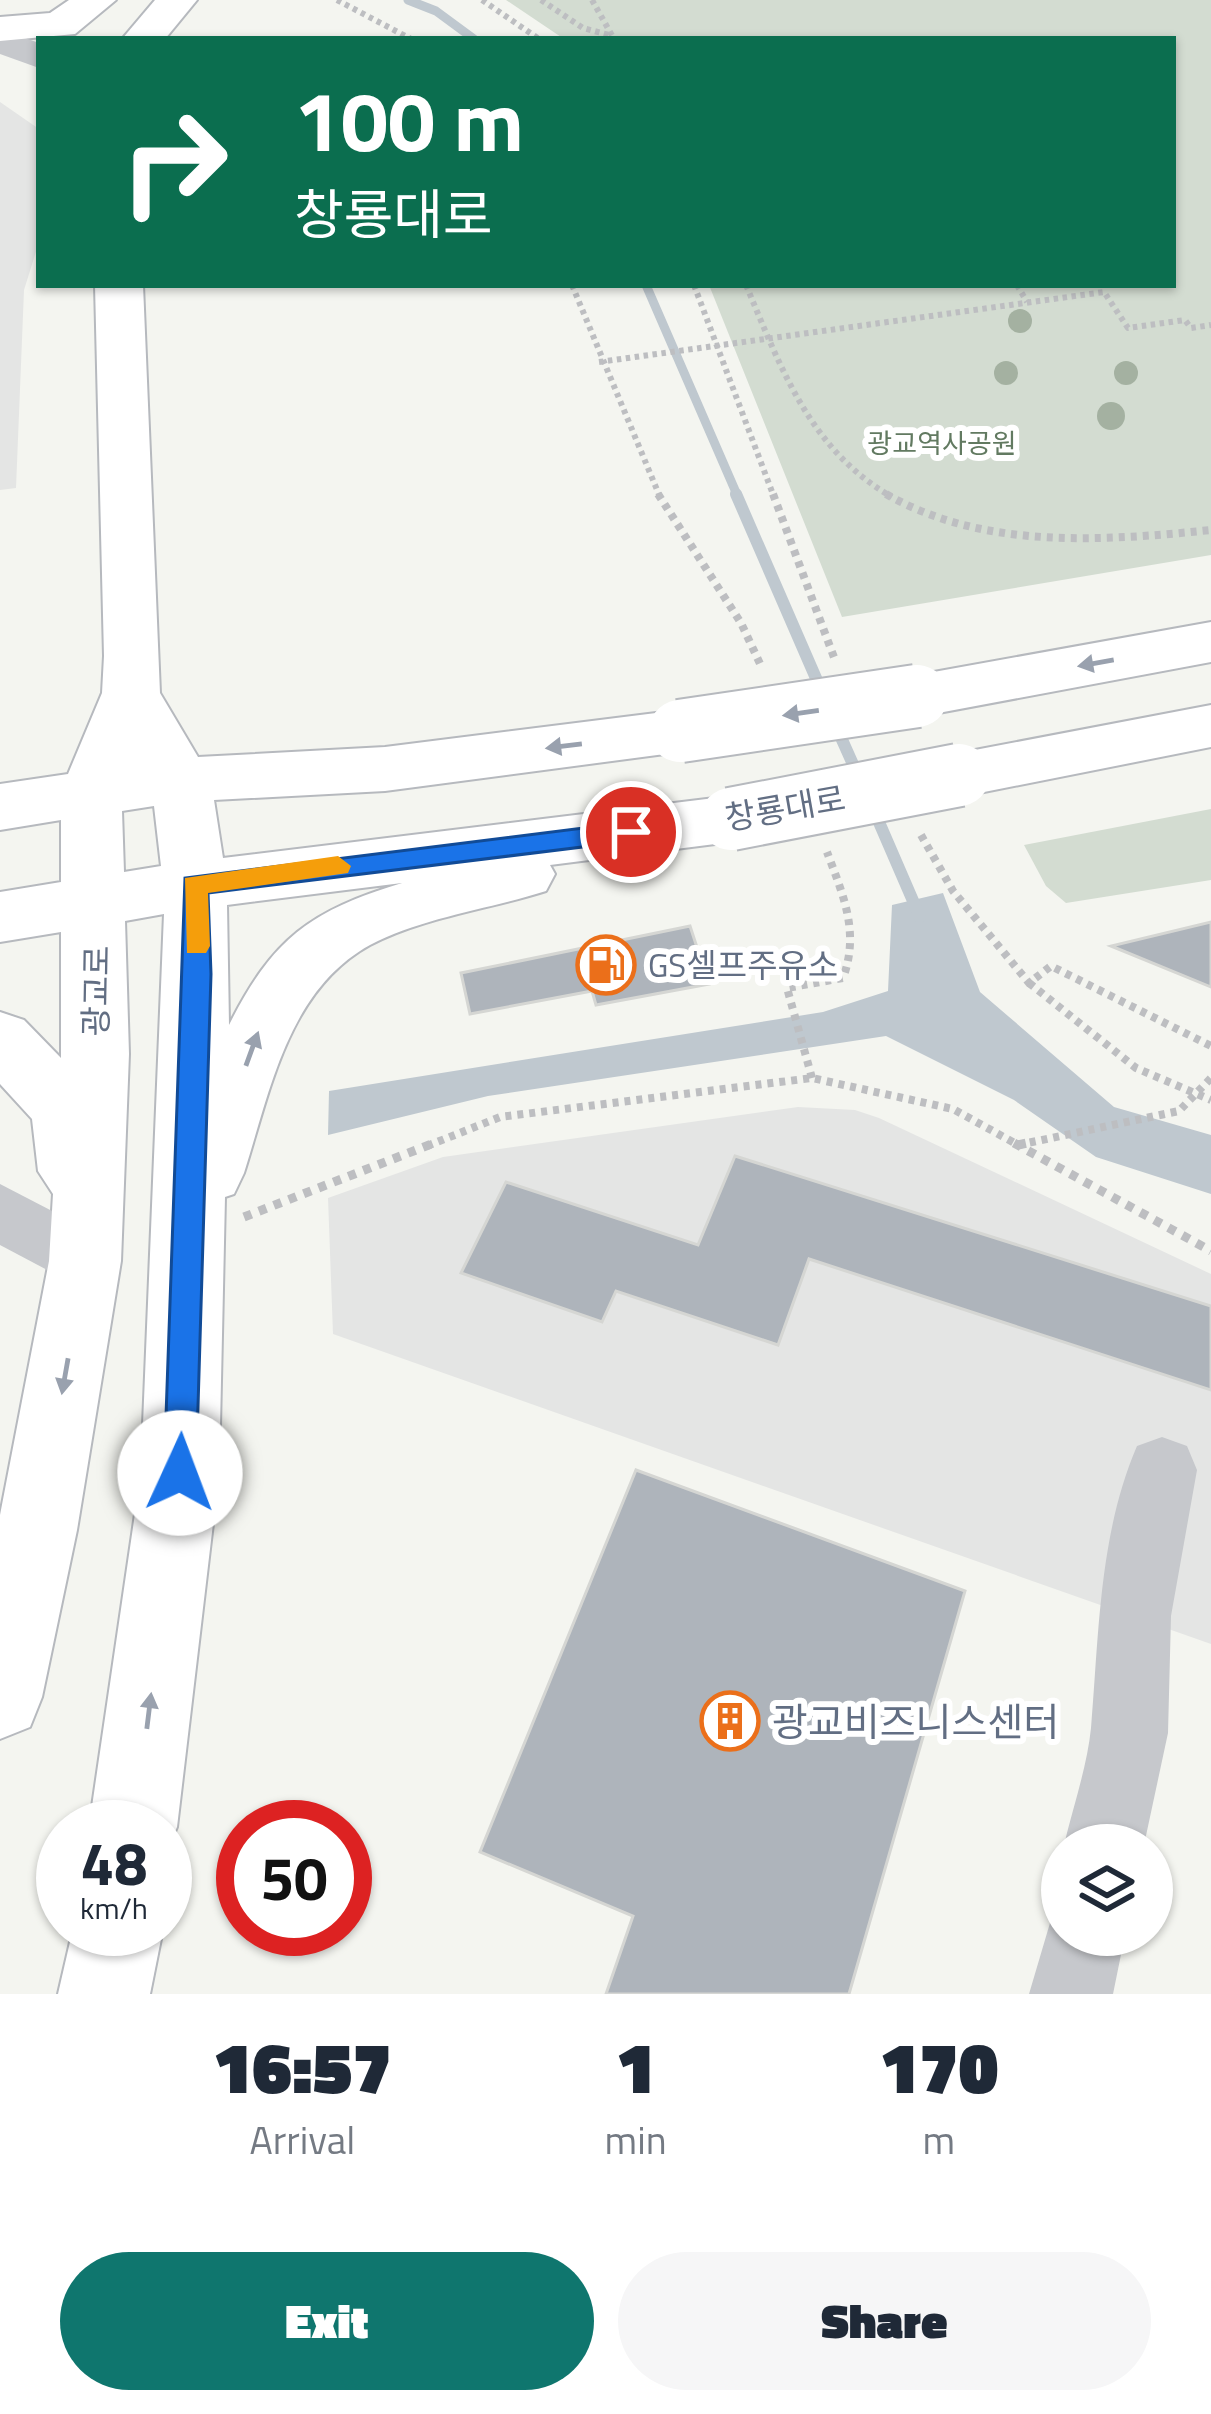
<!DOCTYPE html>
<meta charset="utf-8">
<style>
:root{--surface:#fff;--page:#f6f6f7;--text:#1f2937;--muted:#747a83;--accent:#0f766e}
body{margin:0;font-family:"Titillium Web","Noto Sans KR",sans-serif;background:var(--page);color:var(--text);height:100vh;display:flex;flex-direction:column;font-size:45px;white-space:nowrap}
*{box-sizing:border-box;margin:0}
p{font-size:39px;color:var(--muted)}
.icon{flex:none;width:66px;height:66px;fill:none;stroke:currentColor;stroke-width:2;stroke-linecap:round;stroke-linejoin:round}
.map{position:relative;height:1994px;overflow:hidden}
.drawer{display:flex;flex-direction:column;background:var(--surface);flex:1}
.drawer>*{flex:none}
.guide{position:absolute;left:36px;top:36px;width:1140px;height:252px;border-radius:0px;box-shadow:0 3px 9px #0004;background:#0b6e4f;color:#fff;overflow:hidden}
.buttons{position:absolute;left:1041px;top:1824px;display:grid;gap:24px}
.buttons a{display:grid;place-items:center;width:132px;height:132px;border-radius:50%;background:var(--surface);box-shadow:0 3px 9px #0004;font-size:60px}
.speed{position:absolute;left:36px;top:1800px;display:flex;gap:24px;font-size:60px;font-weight:700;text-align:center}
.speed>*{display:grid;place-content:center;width:156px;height:156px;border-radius:50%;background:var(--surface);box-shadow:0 3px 9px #0004;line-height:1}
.speed small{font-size:30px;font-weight:400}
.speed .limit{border:18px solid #d22;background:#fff;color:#111}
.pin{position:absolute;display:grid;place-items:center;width:102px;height:102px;color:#fff;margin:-51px;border:6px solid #fff;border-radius:50%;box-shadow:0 3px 12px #0007}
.me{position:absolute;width:132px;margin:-66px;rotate:2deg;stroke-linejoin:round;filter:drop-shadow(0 0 9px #0008)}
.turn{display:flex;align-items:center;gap:42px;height:252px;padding:0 60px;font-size:54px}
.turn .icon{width:156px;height:156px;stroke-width:2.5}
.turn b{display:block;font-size:84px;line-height:102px}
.eta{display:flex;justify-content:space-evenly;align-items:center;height:204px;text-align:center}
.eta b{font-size:72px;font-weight:800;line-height:84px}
.primary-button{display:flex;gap:24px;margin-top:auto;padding:24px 60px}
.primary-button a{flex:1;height:138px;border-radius:72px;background:var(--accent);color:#fff;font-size:48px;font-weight:800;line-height:138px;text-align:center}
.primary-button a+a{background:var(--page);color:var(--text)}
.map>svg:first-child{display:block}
.built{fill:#e4e5e4}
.green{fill:#d3dcd1}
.water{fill:#bfc8cf}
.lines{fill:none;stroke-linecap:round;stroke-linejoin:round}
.stream-far1{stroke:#bfc8cf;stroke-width:9}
.stream{stroke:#bfc8cf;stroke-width:12}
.building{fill:#aeb4bb;stroke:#d5d6d3;stroke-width:3}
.major-casing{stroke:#b6b9be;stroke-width:4}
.path-far2{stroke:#bdbec1;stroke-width:6;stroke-dasharray:4.5 4.5;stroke-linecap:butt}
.path-far1{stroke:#bdbec1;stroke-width:8;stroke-dasharray:6 6;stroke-linecap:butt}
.path{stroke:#bdbec1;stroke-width:9;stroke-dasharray:8 8;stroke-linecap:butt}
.minor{fill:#c6c8cc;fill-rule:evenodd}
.major{fill:#fff;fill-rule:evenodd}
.major-bridge-casing{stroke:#b6b9be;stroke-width:66;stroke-linecap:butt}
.major-bridge{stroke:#fff;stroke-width:62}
.tree{fill:#a4b1a1}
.oneway{fill:#99a1ae}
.route{fill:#1a73e8;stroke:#114b97;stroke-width:3}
.slow{fill:#f59e0b}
.labels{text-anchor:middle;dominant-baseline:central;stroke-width:12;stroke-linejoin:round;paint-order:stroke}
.far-park-label{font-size:27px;fill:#627a61;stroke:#fff}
.street-label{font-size:33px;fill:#626e83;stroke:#fff}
.poi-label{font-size:33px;fill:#626e83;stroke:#fff;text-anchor:start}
.near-poi-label{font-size:39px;fill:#626e83;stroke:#fff;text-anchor:start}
</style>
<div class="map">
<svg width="1211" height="1994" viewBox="0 0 1211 1994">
<rect width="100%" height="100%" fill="#f4f5f0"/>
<g class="built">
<path d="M 0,102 L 39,129 L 39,242 L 24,290 L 16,488 L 0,490 Z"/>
<path d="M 798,1107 L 855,1110 L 879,1118 L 1211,1274 L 1211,1644 L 333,1334 L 328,1198 L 443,1157 Z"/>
</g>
<g class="green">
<path d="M 506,0 L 1211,0 L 1211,555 L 842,617 L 709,285 L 1173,285 L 1173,39 L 564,39 Z"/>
<path d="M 1211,809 L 1211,880 L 1066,903 L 1046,886 L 1024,845 Z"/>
</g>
<path class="water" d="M 943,893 L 980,992 L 1114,1107 L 1211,1135 L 1211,1194 L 1096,1157 L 1014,1100 L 886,1036 L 488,1096 L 328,1135 L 329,1091 L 823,1012 L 888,991 L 892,905 Z"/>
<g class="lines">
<g class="stream-far1">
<path d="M 408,0 L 436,11 L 474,39"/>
<path d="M 646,285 L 738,497"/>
</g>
<g class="stream">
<path d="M 736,494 L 822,692"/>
<path d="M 835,724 L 860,780"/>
<path d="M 872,806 L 920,917"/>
</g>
</g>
<g class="building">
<path d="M 1211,922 L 1211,987 L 1111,946 Z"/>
<path d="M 690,926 L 709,984 L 596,1005 L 592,991 L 470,1014 L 461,973 Z"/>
<path d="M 735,1156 L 1211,1306 L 1211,1390 L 809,1259 L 778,1345 L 616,1291 L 602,1322 L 461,1273 L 506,1182 L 698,1245 Z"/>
<path d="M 636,1470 L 965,1591 L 849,1994 L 606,1994 L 633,1916 L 480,1852 Z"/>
</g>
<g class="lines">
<g class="major-casing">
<g id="major">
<path d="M 69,0 L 116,0 L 75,34 L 0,41 L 0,17 L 50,13 Z"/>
<path d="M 155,0 L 197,0 L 165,39 L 122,39 Z"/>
<path d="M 95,285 L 143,285 L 160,693 L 198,757 L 385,747 L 680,710 L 701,716 L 710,731 L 701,746 L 680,752 L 385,791 L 214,800 L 223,858 L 731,796 L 753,803 L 762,819 L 753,835 L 731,842 L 550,865 L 555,874 L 546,891 C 490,909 423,917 370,945 C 288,990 270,1091 244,1173 L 234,1194 L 225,1197 L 219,1473 L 177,1827 L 165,1855 L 165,1827 L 89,1827 L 141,1473 L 164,914 L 125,921 L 129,1054 L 121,1261 L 77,1530 L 42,1697 L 30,1727 L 0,1739 L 0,1515 L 49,1261 L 53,1194 L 38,1171 L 32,1119 L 0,1084 L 0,1012 L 24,1020 L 61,1058 L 61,932 L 0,942 L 0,892 L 61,882 L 61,820 L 0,830 L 0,784 L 68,774 L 102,693 L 104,656 ZM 154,806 L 161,866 L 124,872 L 122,811 ZM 402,883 C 310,911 273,938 229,1025 L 227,905 Z"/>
<path d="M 1211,622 L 1211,662 L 917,717 L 896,711 L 888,696 L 896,681 L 917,675 Z"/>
<path d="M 1211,705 L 1211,747 L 959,797 L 938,791 L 929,775 L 938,759 L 959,753 Z"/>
<path d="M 73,1929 L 163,1929 L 150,1994 L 58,1994 Z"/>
</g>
</g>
<g class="path-far2">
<path d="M 337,0 L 411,39"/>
<path d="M 482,0 L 539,39"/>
<path d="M 541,0 L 583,28 L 609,35"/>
<path d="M 592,0 L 614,39"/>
<path d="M 572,285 L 660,497"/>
<path d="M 694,285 L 774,497"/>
<path d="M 746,285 C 781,368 810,450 892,497"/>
<path d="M 1017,285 L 1027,302"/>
<path d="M 599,362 L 1104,292 L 1128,328 L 1185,320 L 1191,328 L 1211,325"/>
</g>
<g class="path-far1">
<path d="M 658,494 L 741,623 L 762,668"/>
<path d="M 773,494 L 835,660"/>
<path d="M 886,494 C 984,550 1103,541 1211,530"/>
<path d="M 921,835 L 953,891 L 1029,983 L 1051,966 L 1211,1046"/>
<path d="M 1029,983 L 1136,1068 L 1211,1100"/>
<path d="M 812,1078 L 787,988 L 843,978 C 860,932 843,895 827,852"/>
<path d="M 1018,1145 L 1179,1111 L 1211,1078"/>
<path d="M 427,1146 L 500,1117 L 812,1078 L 953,1109 L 1020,1146"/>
</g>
<g class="path">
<path d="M 1014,1143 L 1211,1251"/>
<path d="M 1018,1145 L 1027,1143"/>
<path d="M 244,1217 L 434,1143"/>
</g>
<g class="minor">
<path d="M 0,29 L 39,43 L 39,68 L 0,54 Z"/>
<path d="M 0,1184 L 108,1240 L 118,1261 L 108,1282 L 85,1290 L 0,1245 Z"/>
<path d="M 1162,1437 L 1187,1446 L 1197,1470 L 1171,1616 L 1168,1733 L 1144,1845 L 1064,1845 C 1073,1807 1087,1767 1091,1728 C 1099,1634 1099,1534 1137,1446 Z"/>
<path d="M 1062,1903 L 1062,1935 L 1125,1935 L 1113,1994 L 1029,1994 L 1055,1906 Z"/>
</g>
<use href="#major" class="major"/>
<g class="major-bridge-casing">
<g id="major-bridge">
<path d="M 680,731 L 917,696"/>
<path d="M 731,819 L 959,775"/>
</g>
</g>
<use href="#major-bridge" class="major-bridge"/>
</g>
<g class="tree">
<circle cx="1020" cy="321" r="12"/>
<circle cx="1006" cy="373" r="12"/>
<circle cx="1126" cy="373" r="12"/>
<circle cx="1111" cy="416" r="14"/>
</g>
<defs><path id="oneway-solid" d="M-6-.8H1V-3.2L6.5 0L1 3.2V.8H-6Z" transform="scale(3)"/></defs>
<g class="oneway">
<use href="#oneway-solid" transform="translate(1096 663) rotate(170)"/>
<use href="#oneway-solid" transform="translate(801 713) rotate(172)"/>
<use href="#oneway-solid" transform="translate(564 746) rotate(173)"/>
<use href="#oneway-solid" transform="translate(252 1049) rotate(-70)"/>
<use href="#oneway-solid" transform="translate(65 1376) rotate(100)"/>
<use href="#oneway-solid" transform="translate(149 1711) rotate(-83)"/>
</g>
<path class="route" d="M 631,822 L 644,832 L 631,841 L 208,893 L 211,974 L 196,1473 L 191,1484 L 180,1489 L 168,1484 L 164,1473 L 185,878 Z"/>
<path class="slow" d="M 338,856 L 351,866 L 348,873 L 208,893 L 210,946 L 206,953 L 187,953 L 185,878 Z"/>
<defs>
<g id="fuel-ring" transform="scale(3)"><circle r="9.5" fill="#fff" stroke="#eb6f1a" stroke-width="1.5"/><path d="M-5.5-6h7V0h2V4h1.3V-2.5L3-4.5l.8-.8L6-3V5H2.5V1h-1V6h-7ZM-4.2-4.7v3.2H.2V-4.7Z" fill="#eb6f1a"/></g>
<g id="building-ring" transform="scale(3)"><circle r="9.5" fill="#fff" stroke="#eb6f1a" stroke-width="1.5"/><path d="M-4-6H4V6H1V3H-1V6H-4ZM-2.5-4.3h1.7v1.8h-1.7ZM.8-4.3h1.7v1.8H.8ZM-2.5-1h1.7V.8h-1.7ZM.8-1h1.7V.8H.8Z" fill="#eb6f1a"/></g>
</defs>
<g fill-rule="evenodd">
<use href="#fuel-ring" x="606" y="965"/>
<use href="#building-ring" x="730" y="1721"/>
</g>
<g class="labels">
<g class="far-park-label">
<text x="942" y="442">광교역사공원</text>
</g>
<g class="street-label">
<text transform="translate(785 808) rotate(-10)">창룡대로</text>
<text transform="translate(96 991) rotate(-89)">광교로</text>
</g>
<g class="poi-label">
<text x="648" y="965">GS셀프주유소</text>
</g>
<g class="near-poi-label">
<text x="772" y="1721">광교비즈니스센터</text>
</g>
</g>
</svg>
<div class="buttons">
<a><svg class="icon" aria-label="layers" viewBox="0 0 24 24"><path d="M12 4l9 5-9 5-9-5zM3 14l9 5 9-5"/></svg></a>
</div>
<div class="speed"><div>48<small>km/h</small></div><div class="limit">50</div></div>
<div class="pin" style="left:631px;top:832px;background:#d93025"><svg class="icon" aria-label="arrive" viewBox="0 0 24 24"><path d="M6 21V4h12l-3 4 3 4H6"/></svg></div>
<svg class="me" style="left:180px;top:1473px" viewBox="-20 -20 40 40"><circle r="19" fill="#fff"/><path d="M0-13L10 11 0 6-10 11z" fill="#1a73e8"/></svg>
<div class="guide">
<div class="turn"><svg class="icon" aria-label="right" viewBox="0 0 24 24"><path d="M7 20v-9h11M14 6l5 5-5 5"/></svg><div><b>100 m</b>창룡대로</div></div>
</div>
</div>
<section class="drawer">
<div class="eta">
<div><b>16:57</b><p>Arrival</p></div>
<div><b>1</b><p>min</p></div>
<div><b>170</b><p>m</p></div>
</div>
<div class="primary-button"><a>Exit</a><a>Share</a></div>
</section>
